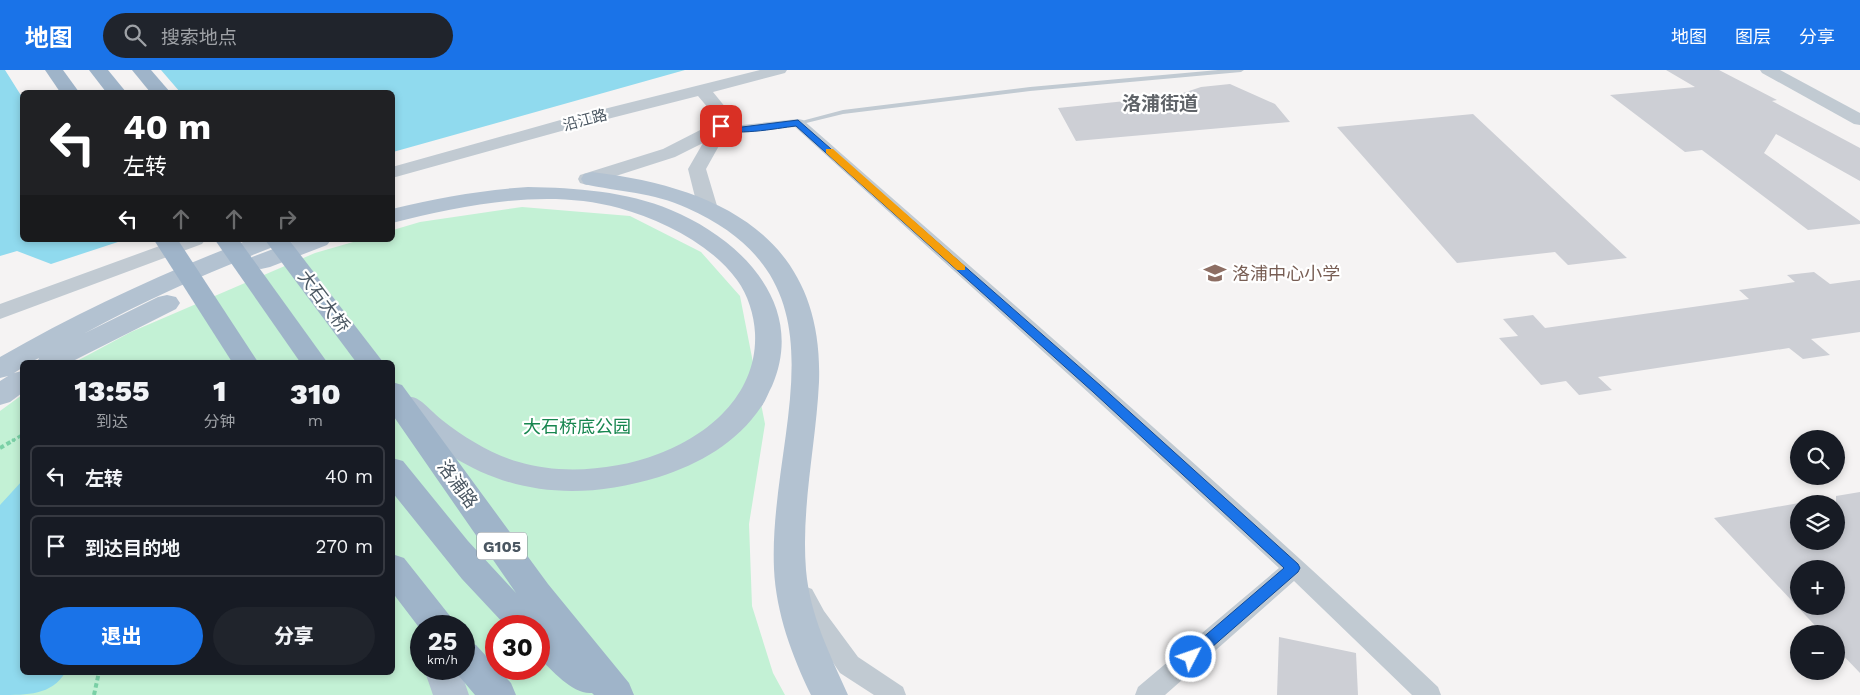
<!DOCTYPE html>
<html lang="zh">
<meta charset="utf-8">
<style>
:root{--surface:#171b24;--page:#20242c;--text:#f1f3f6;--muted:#9ea1a6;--line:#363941;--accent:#1a73e8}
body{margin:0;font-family:"Work Sans","Noto Sans SC",sans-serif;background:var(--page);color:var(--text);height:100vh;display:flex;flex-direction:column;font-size:19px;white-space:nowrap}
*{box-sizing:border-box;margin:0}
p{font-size:16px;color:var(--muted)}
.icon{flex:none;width:28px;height:28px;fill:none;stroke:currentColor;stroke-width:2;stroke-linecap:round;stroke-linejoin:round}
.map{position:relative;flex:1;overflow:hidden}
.sheet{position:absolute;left:20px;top:290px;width:375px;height:315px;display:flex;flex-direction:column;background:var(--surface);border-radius:8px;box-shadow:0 2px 8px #0003}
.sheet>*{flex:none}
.top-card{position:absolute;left:20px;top:20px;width:375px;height:152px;border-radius:8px;box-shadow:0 2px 8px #0003;background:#202124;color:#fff;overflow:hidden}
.fabs{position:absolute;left:1790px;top:360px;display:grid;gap:10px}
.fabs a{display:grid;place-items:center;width:55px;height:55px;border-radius:50%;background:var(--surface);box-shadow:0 2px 8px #0003;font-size:25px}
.speed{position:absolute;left:410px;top:545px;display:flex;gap:10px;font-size:25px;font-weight:700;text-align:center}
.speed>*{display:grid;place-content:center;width:65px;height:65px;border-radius:50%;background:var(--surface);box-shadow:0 2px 8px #0003;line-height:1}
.speed small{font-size:12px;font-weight:400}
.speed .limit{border:8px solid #d22;background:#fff;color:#111}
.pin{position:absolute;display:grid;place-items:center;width:42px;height:42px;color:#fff;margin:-21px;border-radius:10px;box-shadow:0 2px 8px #0006}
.me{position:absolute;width:55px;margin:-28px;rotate:49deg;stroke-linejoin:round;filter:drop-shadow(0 0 4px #0008)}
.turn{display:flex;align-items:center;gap:18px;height:105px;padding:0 20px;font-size:22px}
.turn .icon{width:65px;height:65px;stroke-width:2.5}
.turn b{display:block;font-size:35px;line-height:42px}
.lanes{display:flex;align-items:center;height:48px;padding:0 20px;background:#0003;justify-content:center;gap:25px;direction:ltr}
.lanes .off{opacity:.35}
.eta{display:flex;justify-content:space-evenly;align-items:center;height:85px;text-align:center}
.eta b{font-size:30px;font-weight:800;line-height:35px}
.button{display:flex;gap:10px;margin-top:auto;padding:10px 20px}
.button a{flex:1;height:58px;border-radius:30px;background:var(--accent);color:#fff;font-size:20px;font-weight:800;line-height:58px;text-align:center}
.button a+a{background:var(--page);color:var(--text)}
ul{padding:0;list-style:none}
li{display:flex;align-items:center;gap:15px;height:62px;margin:0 10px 8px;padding:0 10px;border:2px solid var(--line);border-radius:8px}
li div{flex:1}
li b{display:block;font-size:19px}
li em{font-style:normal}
header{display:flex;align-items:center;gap:30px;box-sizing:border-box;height:70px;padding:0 25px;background:var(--accent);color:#fff}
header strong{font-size:24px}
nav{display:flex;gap:28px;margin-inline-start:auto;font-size:18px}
.search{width:350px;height:45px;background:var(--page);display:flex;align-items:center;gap:12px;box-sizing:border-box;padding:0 18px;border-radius:28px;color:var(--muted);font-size:19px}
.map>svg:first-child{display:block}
.green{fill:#c3f1d5;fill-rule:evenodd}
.water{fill:#90daee}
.pier{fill:#f5f3f3}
.building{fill:#cdcfd5;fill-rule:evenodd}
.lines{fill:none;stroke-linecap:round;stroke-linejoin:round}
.path-far1{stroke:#7ad0a6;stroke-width:3;stroke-dasharray:4 2.5;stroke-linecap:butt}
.path{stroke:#7ad0a6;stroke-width:4;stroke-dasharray:4.5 3;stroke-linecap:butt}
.service{fill:#c1cad2;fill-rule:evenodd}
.minor{fill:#c1cad2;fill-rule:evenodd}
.tertiary{fill:#c1cad2;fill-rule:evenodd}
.primary{fill:#b3c2d1;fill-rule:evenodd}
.trunk{fill:#9fb4c9;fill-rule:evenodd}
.route{fill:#1a73e8;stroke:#114b97}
.slow{fill:#f59e0b}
.labels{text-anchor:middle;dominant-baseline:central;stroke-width:4.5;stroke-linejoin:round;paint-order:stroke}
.far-street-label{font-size:15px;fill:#4a5661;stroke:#fff}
.shield{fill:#fff;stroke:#808990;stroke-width:1}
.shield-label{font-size:16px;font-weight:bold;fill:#4a5661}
.education-label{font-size:18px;fill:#785e54;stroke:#fff;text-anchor:start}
.street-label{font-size:18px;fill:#4a5661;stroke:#fff}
.park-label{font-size:18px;fill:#17864f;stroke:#fff}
.far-district-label{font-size:19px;font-weight:bold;fill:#5f6368;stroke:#fff}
</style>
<header>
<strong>地图</strong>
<div class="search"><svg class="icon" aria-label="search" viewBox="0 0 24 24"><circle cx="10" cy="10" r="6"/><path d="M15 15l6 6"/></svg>搜索地点</div>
<nav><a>地图</a><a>图层</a><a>分享</a></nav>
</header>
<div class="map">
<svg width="1860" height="625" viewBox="0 0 1860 625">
<rect width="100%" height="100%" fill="#f5f3f3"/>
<path class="green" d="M 522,137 L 630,146 L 701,182 L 740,226 L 765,354 L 749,454 L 752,536 L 773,603 L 785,625 L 0,625 L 0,341 L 22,325 L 22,602 L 392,602 L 392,292 L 75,292 L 131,262 L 315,183 L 360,170 L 392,170 L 393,160 L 420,152 ZM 421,556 L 464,556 L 464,599 L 421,599 ZM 496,556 L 539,556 L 539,599 L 496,599 Z"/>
<g class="water">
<path d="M 0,0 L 685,0 L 393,82 L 392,22 L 22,22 L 22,170 L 124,170 L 51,194 L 17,181 L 0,186 Z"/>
<path d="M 22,411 L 22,602 L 65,603 C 51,625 28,625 0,625 L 0,435 Z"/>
</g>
<path class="pier" d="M 5,0 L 161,0 L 180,22 L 22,22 L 22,27 Z"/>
<g class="building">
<path d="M 1666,0 L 1719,0 L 1777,30 L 1772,31 L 1860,78 L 1860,111 L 1776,64 L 1764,83 L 1860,151 L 1860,154 L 1808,160 L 1702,80 L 1685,82 L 1610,25 L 1695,17 Z"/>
<path d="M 1230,14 L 1275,34 L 1290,52 L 1076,71 L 1058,38 L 1174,26 L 1201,17 Z"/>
<path d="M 1473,44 L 1537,104 L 1627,188 L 1568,195 L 1555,182 L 1457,193 L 1337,57 Z"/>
<path d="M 1814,202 L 1830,214 L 1860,210 L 1860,262 L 1811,269 L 1830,285 L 1803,289 L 1789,278 L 1598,307 L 1612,320 L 1579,325 L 1566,311 L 1541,315 L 1499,268 L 1518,266 L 1503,249 L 1533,245 L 1545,258 L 1749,229 L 1739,220 L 1795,212 L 1787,205 Z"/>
<path d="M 1860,422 L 1860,603 L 1836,578 L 1836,564 L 1823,564 L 1714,448 L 1799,433 L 1799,471 L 1836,471 L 1836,426 ZM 1799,499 L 1836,499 L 1836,536 L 1799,536 Z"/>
<path d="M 1279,567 L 1356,583 L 1358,625 L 1277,625 Z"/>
</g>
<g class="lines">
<path class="path-far1" d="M 12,371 L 22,365"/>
<g class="path">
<path d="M 0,378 L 14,370"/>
<path d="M 94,625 L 99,602"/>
</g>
<path class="service" d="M 1218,0 L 1244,0 L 1241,2 L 1030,21 L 843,44 L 798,55 L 794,53 L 843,40 L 1030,17 Z"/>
<g class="minor">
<path d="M 798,49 L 803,50 C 1016,237 1232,422 1438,617 L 1441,625 L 1412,625 L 1294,511 L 1165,625 L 1135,625 L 1138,617 L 1279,498 L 1090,324 L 795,57 L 742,63 L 716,59 L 714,56 L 721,52 L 742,55 Z"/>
<path d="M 804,516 L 812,519 L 824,541 L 858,587 L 903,617 L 906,625 L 874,625 L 840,603 L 808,555 L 793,526 L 796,519 Z"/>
</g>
<g class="tertiary">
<path d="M 760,0 L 787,0 L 785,3 L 713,22 L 726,38 L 730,56 L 706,99 L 718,139 L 715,143 L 708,145 L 701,143 L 698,139 L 688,99 L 703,73 L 675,87 L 594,113 L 587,115 L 580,113 L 578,109 L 580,105 L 663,79 L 712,54 L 709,39 L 698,26 L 576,57 L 392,108 L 392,97 L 564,49 Z"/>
<path d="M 1760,0 L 1780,0 L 1860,43 L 1860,55 L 1854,54 L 1762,3 Z"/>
<path d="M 176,170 L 205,170 L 202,174 L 0,249 L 0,234 Z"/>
</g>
<g class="primary">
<path d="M 592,102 C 719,117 824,167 819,312 C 816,375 801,437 806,500 C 810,546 830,584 848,625 L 811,625 C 792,586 776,543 774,499 C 768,362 856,213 687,138 C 653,122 619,122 584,114 L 581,109 L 584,104 Z"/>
<path d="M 528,117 C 576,118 626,121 671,140 C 741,169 807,235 772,316 C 768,323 766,331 761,337 C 737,373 699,394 659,407 C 557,438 474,418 398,343 L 394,336 L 398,329 C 405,327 412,325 419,330 C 427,335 434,344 442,350 C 465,368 491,384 519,392 C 561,405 617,400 658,384 C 710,365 758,323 755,263 C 754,245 748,225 737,210 C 710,173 661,150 619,138 C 546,118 464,135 392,153 L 392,139 C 438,128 481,120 528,117 Z"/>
<path d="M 248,170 L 282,170 L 278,175 C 212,201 147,229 85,263 L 158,227 L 167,225 L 176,227 L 180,233 L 176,239 L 71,292 L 37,292 L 39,288 L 31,292 L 22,292 L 22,298 L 14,303 L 22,301 L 22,323 L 10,332 L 0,335 L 0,311 L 8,306 L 0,308 L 0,287 C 80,241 163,203 248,170 Z"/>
<path d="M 297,170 L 331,170 L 327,175 L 270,197 L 261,199 L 252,197 L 249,192 L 252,187 Z"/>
<path d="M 424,599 L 460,599 L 469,625 L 433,625 Z"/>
</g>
<g class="trunk">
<path d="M 45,0 L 63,0 L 79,22 L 60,22 Z"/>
<path d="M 89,0 L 108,0 L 126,22 L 106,22 Z"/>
<path d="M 132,0 L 151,0 L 170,22 L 150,22 Z"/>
<path d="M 154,170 L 178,170 L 258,292 L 232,292 Z"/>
<path d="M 215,170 L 239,170 L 327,292 L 300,292 Z"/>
<path d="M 265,170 L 289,170 L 383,292 L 356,292 Z"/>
<path d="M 392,312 L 402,315 L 548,514 L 629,613 L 634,625 L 594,625 L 592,623 C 573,625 552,600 539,588 L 539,556 L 506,556 L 462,509 L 392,422 L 392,388 L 403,391 L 468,471 L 516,523 L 392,344 Z"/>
<path d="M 392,484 L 404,488 L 450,546 L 455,556 L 421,556 L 421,560 L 392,522 Z"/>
<path d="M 464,571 L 476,575 L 511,613 L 516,625 L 475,625 L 453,599 L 464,599 Z"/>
</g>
</g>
<path class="route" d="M 798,50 L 1101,316 L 1298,494 L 1300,498 L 1298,502 L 1196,591 L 1191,593 L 1186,591 L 1184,587 L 1186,582 L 1284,498 L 1093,322 L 796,56 C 776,58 733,68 716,56 L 721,53 L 742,57 Z"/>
<path class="slow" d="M 826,79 L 833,79 L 965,196 L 965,200 L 957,200 L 826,83 Z"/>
<defs>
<g id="school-bare" transform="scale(1.725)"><path d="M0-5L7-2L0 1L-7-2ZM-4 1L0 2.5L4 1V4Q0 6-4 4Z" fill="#8d6e63" stroke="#fff" stroke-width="2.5" paint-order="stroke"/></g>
</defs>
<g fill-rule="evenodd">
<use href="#school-bare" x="1215" y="203"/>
</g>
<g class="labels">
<g class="far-street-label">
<text transform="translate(585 50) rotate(-15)">沿江路</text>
</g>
<rect class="shield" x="477" y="462.5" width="50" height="27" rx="4"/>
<g class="shield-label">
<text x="502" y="476">G105</text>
</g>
<g class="education-label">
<text x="1232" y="203">洛浦中心小学</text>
</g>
<g class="street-label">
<text transform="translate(324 231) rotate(53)">大石大桥</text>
<text transform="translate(458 414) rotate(54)">洛浦路</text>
</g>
<g class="park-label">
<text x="577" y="356">大石桥底公园</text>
</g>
<g class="far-district-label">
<text x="1160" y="33">洛浦街道</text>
</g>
</g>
</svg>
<div class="fabs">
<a><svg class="icon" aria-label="search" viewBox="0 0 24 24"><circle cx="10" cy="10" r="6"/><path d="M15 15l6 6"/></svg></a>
<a><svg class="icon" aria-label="layers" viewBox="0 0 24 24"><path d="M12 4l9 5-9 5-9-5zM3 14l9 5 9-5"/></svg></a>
<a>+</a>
<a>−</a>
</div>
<div class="speed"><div>25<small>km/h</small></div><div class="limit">30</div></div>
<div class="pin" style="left:721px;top:56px;background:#d93025"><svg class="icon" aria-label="arrive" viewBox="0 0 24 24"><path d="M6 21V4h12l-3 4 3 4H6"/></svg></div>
<svg class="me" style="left:1191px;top:587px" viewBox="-20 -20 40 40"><circle r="17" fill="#1a73e8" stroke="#fff" stroke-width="3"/><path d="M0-11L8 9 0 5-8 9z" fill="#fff"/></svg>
<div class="top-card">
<div class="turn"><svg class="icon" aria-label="left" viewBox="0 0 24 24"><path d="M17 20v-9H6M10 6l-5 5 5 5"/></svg><div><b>40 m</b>左转</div></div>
<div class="lanes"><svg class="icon" aria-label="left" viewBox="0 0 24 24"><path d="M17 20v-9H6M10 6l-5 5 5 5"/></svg><svg class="icon off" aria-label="ahead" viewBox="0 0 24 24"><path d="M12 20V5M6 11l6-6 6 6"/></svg><svg class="icon off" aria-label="ahead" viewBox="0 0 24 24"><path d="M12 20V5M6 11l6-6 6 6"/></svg><svg class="icon off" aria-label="right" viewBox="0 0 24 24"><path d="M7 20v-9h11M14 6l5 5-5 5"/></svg></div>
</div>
<section class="sheet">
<div class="eta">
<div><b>13:55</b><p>到达</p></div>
<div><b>1</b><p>分钟</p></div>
<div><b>310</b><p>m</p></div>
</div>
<ul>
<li><svg class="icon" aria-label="left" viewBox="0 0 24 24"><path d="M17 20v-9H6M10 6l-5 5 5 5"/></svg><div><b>左转</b></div><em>40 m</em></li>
<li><svg class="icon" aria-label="arrive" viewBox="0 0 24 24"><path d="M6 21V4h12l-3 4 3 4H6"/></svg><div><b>到达目的地</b></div><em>270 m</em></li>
</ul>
<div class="button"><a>退出</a><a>分享</a></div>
</section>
</div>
